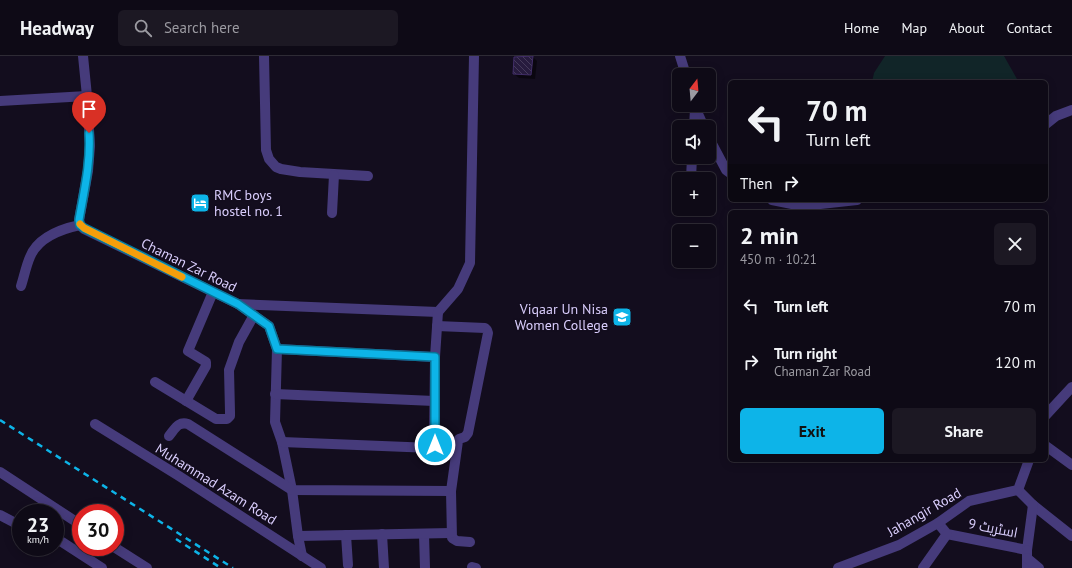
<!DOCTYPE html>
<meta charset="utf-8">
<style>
:root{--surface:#0e0a16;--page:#1c1823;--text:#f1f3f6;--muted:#9b9aa1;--line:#2e2b35;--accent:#0db4e8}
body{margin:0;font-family:"PT Sans",Cairo,sans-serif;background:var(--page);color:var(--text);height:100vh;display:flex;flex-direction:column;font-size:15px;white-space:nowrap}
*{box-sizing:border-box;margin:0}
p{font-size:13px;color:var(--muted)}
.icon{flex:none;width:22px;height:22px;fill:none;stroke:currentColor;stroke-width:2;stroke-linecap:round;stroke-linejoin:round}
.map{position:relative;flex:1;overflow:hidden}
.sheet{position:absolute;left:728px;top:154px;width:320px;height:252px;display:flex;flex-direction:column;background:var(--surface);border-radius:6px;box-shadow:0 2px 10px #0003,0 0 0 1px var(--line)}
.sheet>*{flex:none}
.guide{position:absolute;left:728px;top:24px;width:320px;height:122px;border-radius:6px;box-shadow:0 2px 10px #0003,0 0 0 1px var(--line);background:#0e0a16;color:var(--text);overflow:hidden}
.needle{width:26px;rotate:16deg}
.controls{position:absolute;left:672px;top:12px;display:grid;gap:8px}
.controls a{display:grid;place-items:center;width:44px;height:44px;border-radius:6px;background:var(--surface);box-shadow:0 2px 10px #0003,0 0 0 1px var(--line);font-size:20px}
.speed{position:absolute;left:12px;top:448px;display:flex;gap:8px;font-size:20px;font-weight:700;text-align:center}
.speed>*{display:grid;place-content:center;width:52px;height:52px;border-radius:50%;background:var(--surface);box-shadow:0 2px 10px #0003,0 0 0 1px var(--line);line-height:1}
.speed small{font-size:10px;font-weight:400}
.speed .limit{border:6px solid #d22;background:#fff;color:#111}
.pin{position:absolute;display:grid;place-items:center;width:34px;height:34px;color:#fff;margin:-41px -17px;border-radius:50% 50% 50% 0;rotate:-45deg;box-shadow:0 0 4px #0007}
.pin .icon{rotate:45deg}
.me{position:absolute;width:44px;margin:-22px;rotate:0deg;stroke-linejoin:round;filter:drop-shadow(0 0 3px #0008)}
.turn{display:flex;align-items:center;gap:14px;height:84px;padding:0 12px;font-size:18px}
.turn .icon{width:52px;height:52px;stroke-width:2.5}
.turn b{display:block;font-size:28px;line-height:34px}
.then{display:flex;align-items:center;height:38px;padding:0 12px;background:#0003;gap:8px;font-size:15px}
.round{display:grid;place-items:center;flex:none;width:42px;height:42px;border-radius:6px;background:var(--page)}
.head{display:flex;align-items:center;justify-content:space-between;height:68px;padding:0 12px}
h1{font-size:24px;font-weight:700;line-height:30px}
.action{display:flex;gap:8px;margin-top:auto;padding:8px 12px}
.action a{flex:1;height:46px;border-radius:6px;background:var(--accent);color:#111;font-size:16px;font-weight:700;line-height:46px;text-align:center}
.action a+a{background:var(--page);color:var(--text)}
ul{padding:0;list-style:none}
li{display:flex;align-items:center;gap:12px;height:56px;padding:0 12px}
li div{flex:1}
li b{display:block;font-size:15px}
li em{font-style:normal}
header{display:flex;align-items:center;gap:24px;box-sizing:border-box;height:56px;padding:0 20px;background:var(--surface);border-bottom:1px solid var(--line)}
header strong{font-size:19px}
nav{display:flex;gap:22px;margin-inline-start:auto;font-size:14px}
.search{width:280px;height:36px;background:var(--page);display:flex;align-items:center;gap:10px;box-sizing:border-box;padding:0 14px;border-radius:6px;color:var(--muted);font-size:15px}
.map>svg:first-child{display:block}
.pitch{fill:#112528}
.shadow{fill:#0007}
.building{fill:url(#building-back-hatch);stroke:#422e69}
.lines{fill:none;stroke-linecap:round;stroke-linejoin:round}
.minor{stroke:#463b7b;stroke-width:10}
.rail{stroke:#0db4e8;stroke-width:2.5;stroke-dasharray:6 5;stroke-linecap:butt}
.route-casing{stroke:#087597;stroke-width:10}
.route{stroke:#0db4e8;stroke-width:7}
.slow{stroke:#f59e0b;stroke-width:7}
.labels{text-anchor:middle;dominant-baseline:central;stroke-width:3;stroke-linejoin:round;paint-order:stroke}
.poi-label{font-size:14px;fill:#d9cdfc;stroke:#130d1e;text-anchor:start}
.street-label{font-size:14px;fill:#d9cdfc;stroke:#130d1e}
</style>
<header>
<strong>Headway</strong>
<div class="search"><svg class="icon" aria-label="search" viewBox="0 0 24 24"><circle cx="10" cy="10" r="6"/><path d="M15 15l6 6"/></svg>Search here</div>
<nav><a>Home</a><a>Map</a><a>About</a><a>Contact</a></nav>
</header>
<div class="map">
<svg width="1072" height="512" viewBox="0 0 1072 512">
<defs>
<pattern id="building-back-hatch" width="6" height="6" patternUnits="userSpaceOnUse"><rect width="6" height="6" fill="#271b3e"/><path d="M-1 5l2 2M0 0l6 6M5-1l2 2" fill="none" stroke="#463b5b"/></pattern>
</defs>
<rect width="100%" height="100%" fill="#130d1e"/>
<path class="pitch" d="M 885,0 L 1004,0 L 1017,23 L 1018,26 L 872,26 L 874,17 Z"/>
<path class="shadow" d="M 533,1 L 537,5 L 535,23 L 519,22 L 514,18 Z"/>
<path class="building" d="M 533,0 L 531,19 L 513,18 L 514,1 Z"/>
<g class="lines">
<g class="minor">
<path d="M 83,0 L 87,40 L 90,90 L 88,115 L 79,164 L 80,169 L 84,173 L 238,248 L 269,270 L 277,293 L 275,366 L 282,386 L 292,434 L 298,480 L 302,500"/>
<path d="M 264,0 L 266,94 L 269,103 L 276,111 L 281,113 L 300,116 L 368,120"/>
<path d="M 680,0 L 686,19"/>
<path d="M 0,45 L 87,40"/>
<path d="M 694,49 L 704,71"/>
<path d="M 1046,68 L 1056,60 L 1072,54"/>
<path d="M 694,71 L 695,53"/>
<path d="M 709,82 L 726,114 L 730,117"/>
<path d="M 691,123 L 692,101"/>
<path d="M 772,144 L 802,150 L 857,144"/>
<path d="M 332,157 L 334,119"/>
<path d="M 21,230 C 24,221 26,210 30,201 C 38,181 61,173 80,169"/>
<path d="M 238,248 L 438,256"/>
<path d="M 438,256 L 458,233 L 470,207 L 474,0"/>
<path d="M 437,270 L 485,272 L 487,274 L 488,277 L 468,377 L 465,381 L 459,383 L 458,385 L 451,435 L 452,482 L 457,485 L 470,486"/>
<path d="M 277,293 L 435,301"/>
<path d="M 155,326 L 216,363 L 227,363 L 230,360 L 230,356 L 229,314 L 239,286 L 254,259"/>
<path d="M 275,338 L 434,345"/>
<path d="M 186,345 L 206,310 L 206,306 L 188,295 L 213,236"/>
<path d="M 1046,359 L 1072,331"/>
<path d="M 95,368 L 179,420 L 321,512"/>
<path d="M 169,380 C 175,373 178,365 188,368 L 292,434 L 451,435"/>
<path d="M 282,386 L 432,392 L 434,391 L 435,301 L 438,256"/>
<path d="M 1046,390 L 1072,409"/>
<path d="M 0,416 L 81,469"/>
<path d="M 1018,434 L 1033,449 L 1072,480"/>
<path d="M 0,459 L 21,470"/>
<path d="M 938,467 L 947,478 L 1027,494 L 1033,449"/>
<path d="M 382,478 L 384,512"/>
<path d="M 424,478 L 425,512"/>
<path d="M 346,479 L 348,509"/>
<path d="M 298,480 L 451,477"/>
<path d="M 55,484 L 62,486 L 102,512"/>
<path d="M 114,491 L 147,512"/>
<path d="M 1027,494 L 1027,512"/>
<path d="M 1027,502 L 1039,512"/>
<path d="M 472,511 L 476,512"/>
<path d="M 838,512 L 899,489 L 938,467 L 969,445 L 1018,434 L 1029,404"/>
<path d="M 923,512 L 947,478"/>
</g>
<g class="rail">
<path d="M 0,364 L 233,512"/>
<path d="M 176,483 L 221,512"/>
</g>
</g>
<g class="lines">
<g class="route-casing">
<path id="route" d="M 89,77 C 91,107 84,135 79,164 L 80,169 L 84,172 L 238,248 L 269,270 L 277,293 L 435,301 L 435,389"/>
</g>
<use href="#route" class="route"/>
<path class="slow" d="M 80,168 L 84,172 L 182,221"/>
</g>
<defs>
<g id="hotel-square" transform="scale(1)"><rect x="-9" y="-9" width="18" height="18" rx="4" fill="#0db4e8" stroke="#130d1e"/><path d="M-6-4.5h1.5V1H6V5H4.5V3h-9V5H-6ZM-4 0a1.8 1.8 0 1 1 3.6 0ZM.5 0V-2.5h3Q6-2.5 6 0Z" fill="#fff"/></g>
<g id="university-square" transform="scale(1)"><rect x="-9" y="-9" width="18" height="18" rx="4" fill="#0db4e8" stroke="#130d1e"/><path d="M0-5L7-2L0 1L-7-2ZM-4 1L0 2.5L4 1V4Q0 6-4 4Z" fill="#fff"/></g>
</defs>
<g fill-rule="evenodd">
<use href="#hotel-square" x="200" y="147"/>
<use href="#university-square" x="622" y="261"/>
</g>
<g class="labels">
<g class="poi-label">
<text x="214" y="139">RMC boys<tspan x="214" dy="16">hostel no. 1</tspan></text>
<text x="608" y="253" text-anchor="end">Viqaar Un Nisa<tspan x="608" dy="16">Women College</tspan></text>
</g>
<g class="street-label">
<text transform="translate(189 209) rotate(26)">Chaman Zar Road</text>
<text transform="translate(216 428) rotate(32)">Muhammad Azam Road</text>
<text transform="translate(924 456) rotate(-30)">Jahangir Road</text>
<text transform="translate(993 472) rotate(11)">اسٹریٹ 9</text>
</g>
</g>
</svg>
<div class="controls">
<a><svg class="needle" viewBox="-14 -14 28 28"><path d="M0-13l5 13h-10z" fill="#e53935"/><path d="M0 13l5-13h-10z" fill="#9b9aa1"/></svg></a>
<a><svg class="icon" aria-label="sound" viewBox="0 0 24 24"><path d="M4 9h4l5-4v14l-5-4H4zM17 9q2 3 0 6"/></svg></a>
<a>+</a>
<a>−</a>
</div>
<div class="speed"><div>23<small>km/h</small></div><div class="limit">30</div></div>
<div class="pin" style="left:89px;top:77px;background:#d93025"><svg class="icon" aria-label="arrive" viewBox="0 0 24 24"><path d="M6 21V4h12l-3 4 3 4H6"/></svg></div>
<svg class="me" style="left:435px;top:389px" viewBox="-20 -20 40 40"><circle r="17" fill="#0db4e8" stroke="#fff" stroke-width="3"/><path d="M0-11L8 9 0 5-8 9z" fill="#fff"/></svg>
<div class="guide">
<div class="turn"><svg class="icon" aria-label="left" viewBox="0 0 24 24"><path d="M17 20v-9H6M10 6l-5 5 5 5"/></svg><div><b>70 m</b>Turn left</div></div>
<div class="then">Then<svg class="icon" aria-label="right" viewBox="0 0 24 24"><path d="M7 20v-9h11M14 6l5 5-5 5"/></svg></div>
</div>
<section class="sheet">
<div class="head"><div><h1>2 min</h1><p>450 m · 10:21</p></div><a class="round"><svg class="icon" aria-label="close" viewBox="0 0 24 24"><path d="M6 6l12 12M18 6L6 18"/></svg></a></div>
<ul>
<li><svg class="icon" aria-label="left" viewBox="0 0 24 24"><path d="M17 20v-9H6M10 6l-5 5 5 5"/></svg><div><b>Turn left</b></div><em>70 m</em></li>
<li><svg class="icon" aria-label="right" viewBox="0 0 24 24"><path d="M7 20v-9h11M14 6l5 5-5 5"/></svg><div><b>Turn right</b><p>Chaman Zar Road</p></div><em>120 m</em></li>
</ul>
<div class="action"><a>Exit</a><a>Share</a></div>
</section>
</div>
